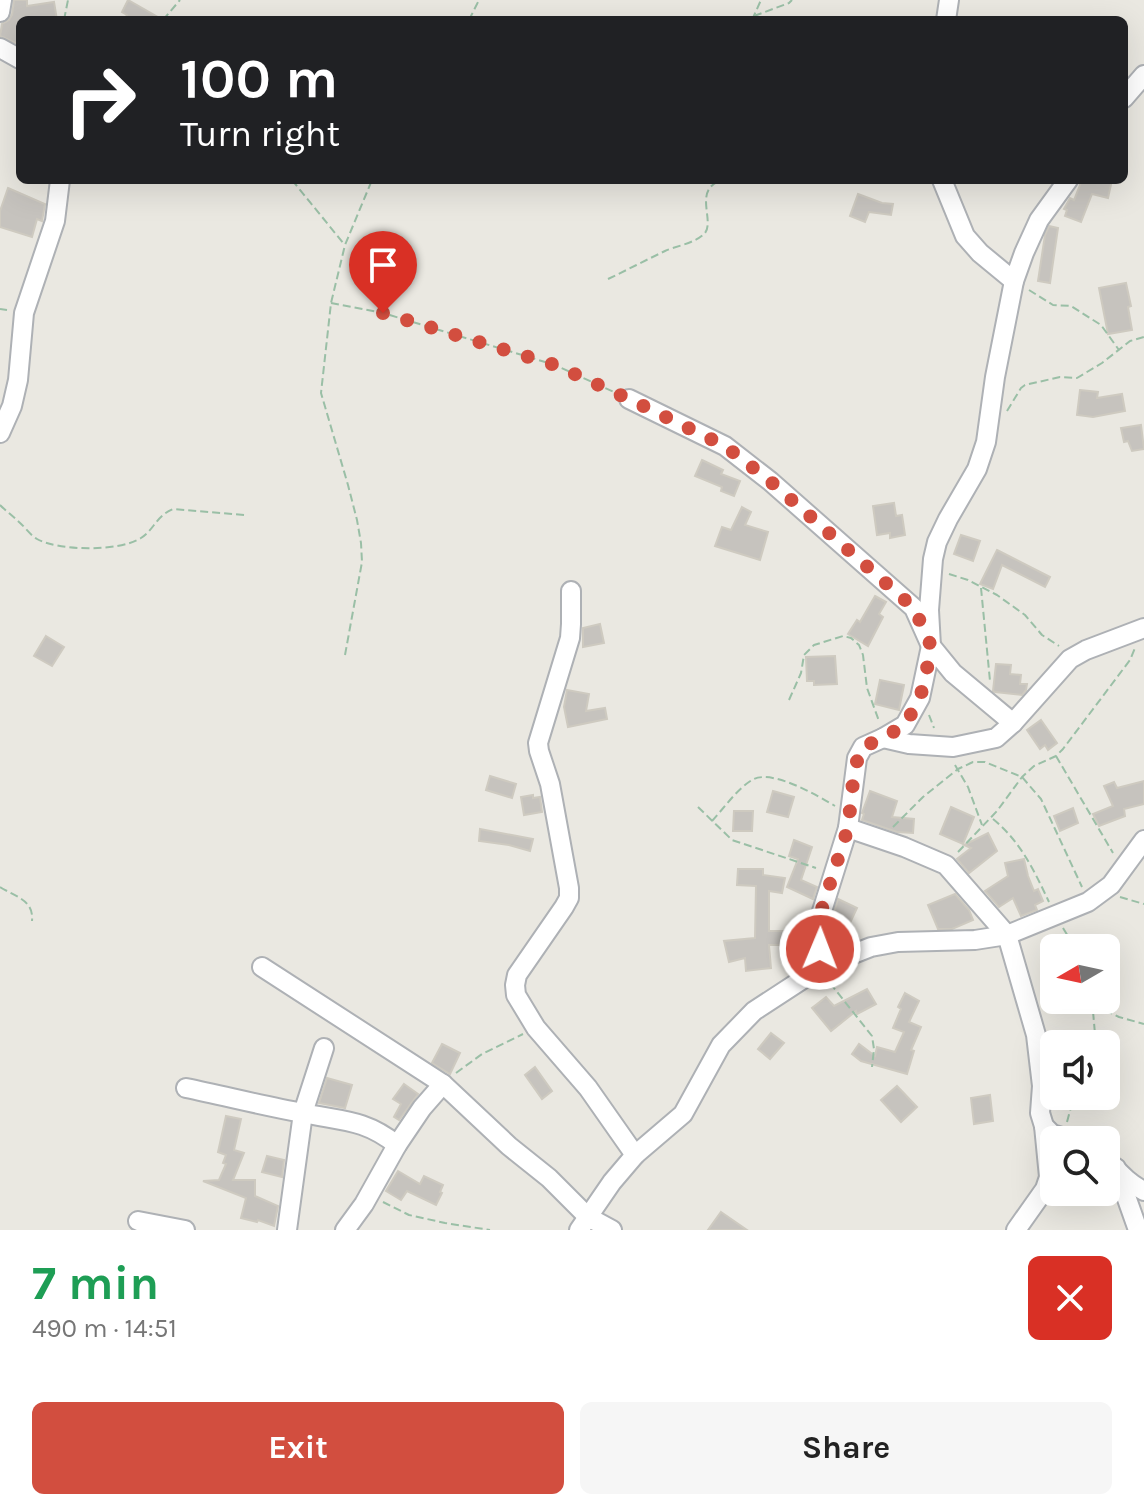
<!DOCTYPE html>
<meta charset="utf-8">
<style>
:root{--surface:#fff;--page:#f6f6f6;--text:#222;--muted:#767676;--accent:#d24e3f}
body{margin:0;font-family:Karla,sans-serif;background:var(--page);color:var(--text);height:100vh;display:flex;flex-direction:column;font-size:30px;white-space:nowrap}
*{box-sizing:border-box;margin:0}
p{font-size:26px;color:var(--muted)}
.icon{flex:none;width:44px;height:44px;fill:none;stroke:currentColor;stroke-width:2;stroke-linecap:round;stroke-linejoin:round}
.map{position:relative;height:1230px;overflow:hidden}
.side{display:flex;flex-direction:column;background:var(--surface);flex:1}
.side>*{flex:none}
.banner{position:absolute;left:16px;top:16px;width:1112px;height:168px;border-radius:12px;box-shadow:0 8px 32px #0002;background:#202124;color:#fff;overflow:hidden}
.needle{width:52px;rotate:261deg}
.tools{position:absolute;left:1040px;top:934px;display:grid;gap:16px}
.tools a{display:grid;place-items:center;width:80px;height:80px;border-radius:12px;background:var(--surface);box-shadow:0 8px 32px #0002;font-size:40px}
.pin{position:absolute;display:grid;place-items:center;width:68px;height:68px;color:#fff;margin:-82px -34px;border-radius:50% 50% 50% 0;rotate:-45deg;box-shadow:0 0 8px #0007}
.pin .icon{rotate:45deg}
.me{position:absolute;width:88px;margin:-44px;rotate:1deg;stroke-linejoin:round;filter:drop-shadow(0 0 6px #0008)}
.turn{display:flex;align-items:center;gap:28px;height:168px;padding:0 32px;font-size:36px}
.turn .icon{width:104px;height:104px;stroke-width:2.5}
.turn b{display:block;font-size:56px;line-height:68px}
.round{display:grid;place-items:center;flex:none;width:84px;height:84px;border-radius:12px;background:var(--page)}
.headline{display:flex;align-items:center;justify-content:space-between;height:136px;padding:0 32px}
h1{font-size:48px;font-weight:700;line-height:60px;color:#1e9e55}
.primary-button{display:flex;gap:16px;margin-top:auto;padding:16px 32px}
.primary-button a{flex:1;height:92px;border-radius:12px;background:var(--accent);color:#fff;font-size:32px;font-weight:700;line-height:92px;text-align:center}
.primary-button a+a{background:var(--page);color:var(--text)}
.map>svg:first-child{display:block}
.building{fill:#c6c3be;stroke:#cecac0;stroke-width:2}
.lines{fill:none;stroke-linecap:round;stroke-linejoin:round}
.minor-casing{stroke:#aeb1b5;stroke-width:22}
.path{stroke:#9abfa6;stroke-width:2;stroke-dasharray:8 4;stroke-linecap:butt}
.minor{stroke:#fff;stroke-width:18}
.route{stroke:#d24e3f;stroke-width:14;stroke-dasharray:0 25.2}
</style>
<div class="map">
<svg width="1144" height="1230" viewBox="0 0 1144 1230">
<rect width="100%" height="100%" fill="#eae8e1"/>
<g class="building">
<path d="M 14,0 L 27,0 L 27,6 L 54,2 L 57,20 L 20,20 L 20,45 L 0,36 L 2,24 L 9,20 L 12,15 Z"/>
<path d="M 128,0 L 163,20 L 124,20 L 127,15 L 122,12 Z"/>
<path d="M 1082,180 L 1112,180 L 1108,198 L 1092,194 L 1081,222 L 1065,216 L 1067,210 L 1064,209 L 1070,198 L 1074,200 Z"/>
<path d="M 8,188 L 45,204 L 42,221 L 37,219 L 32,237 L 0,227 L 0,211 Z"/>
<path d="M 858,194 L 882,203 L 893,204 L 891,215 L 869,212 L 865,222 L 850,216 Z"/>
<path d="M 1049,226 L 1058,228 L 1050,283 L 1038,281 L 1045,235 Z"/>
<path d="M 1126,283 L 1131,306 L 1128,307 L 1132,330 L 1108,334 L 1099,288 Z"/>
<path d="M 1080,390 L 1098,392 L 1097,398 L 1122,394 L 1125,411 L 1093,417 L 1077,415 Z"/>
<path d="M 1141,425 L 1144,449 L 1132,451 L 1128,441 L 1124,442 L 1121,428 Z"/>
<path d="M 702,460 L 723,470 L 721,474 L 740,481 L 734,496 L 721,491 L 722,487 L 695,476 Z"/>
<path d="M 894,503 L 896,516 L 902,515 L 905,535 L 890,538 L 890,533 L 877,535 L 873,506 Z"/>
<path d="M 742,507 L 751,512 L 745,525 L 768,532 L 760,560 L 715,546 L 722,527 L 731,530 Z"/>
<path d="M 961,535 L 980,541 L 973,561 L 954,554 Z"/>
<path d="M 997,550 L 1050,577 L 1045,587 L 1002,565 L 993,589 L 980,584 Z"/>
<path d="M 875,596 L 886,602 L 879,614 L 883,617 L 868,646 L 848,634 L 857,620 L 860,622 Z"/>
<path d="M 600,624 L 604,643 L 583,647 L 583,628 Z"/>
<path d="M 46,636 L 64,647 L 52,666 L 34,656 Z"/>
<path d="M 835,656 L 837,684 L 814,685 L 814,681 L 807,681 L 806,657 Z"/>
<path d="M 996,664 L 1011,665 L 1010,674 L 1021,675 L 1020,684 L 1027,684 L 1026,690 L 1022,695 L 995,692 L 993,691 Z"/>
<path d="M 880,680 L 904,685 L 899,710 L 875,704 Z"/>
<path d="M 567,690 L 589,694 L 586,711 L 605,708 L 607,719 L 568,727 L 564,707 Z"/>
<path d="M 1041,720 L 1057,743 L 1048,750 L 1045,745 L 1040,749 L 1027,730 Z"/>
<path d="M 490,776 L 516,784 L 512,798 L 486,790 Z"/>
<path d="M 1144,781 L 1144,804 L 1124,809 L 1125,816 L 1099,826 L 1093,814 L 1113,806 L 1104,786 L 1114,782 L 1117,788 Z"/>
<path d="M 773,791 L 794,797 L 788,817 L 767,812 Z"/>
<path d="M 870,791 L 897,801 L 892,817 L 914,819 L 913,833 L 897,832 L 862,820 L 864,814 L 862,813 Z"/>
<path d="M 533,795 L 533,798 L 540,797 L 542,812 L 524,815 L 521,797 Z"/>
<path d="M 951,807 L 974,817 L 963,844 L 940,834 Z"/>
<path d="M 1073,808 L 1078,823 L 1060,831 L 1054,816 Z"/>
<path d="M 734,811 L 753,811 L 752,831 L 733,831 Z"/>
<path d="M 480,829 L 533,839 L 530,851 L 509,845 L 479,841 Z"/>
<path d="M 988,833 L 997,851 L 969,873 L 957,859 L 971,848 L 964,845 Z"/>
<path d="M 794,840 L 812,847 L 801,880 L 817,887 L 813,899 L 787,887 L 798,859 L 789,856 Z"/>
<path d="M 1024,859 L 1028,876 L 1034,891 L 1038,889 L 1043,901 L 1035,905 L 1037,910 L 1021,916 L 1013,898 L 999,907 L 985,891 L 1008,876 L 1005,863 Z"/>
<path d="M 738,869 L 763,869 L 763,875 L 785,878 L 782,893 L 769,891 L 769,931 L 805,931 L 807,945 L 769,945 L 771,968 L 746,971 L 745,958 L 729,962 L 724,941 L 755,938 L 756,886 L 737,885 Z"/>
<path d="M 955,894 L 969,910 L 973,920 L 952,929 L 938,929 L 928,905 Z"/>
<path d="M 838,899 L 857,908 L 849,925 L 833,916 Z"/>
<path d="M 867,989 L 876,1004 L 857,1014 L 856,1011 L 831,1031 L 812,1008 L 826,997 L 834,1006 Z"/>
<path d="M 905,993 L 919,1001 L 909,1022 L 921,1027 L 911,1050 L 914,1051 L 907,1074 L 861,1061 L 852,1054 L 859,1044 L 875,1056 L 877,1047 L 895,1052 L 904,1032 L 893,1028 L 901,1009 L 898,1007 Z"/>
<path d="M 771,1033 L 784,1043 L 770,1059 L 758,1049 Z"/>
<path d="M 442,1044 L 460,1053 L 450,1074 L 432,1063 Z"/>
<path d="M 535,1067 L 552,1091 L 542,1099 L 525,1075 Z"/>
<path d="M 327,1078 L 352,1085 L 345,1108 L 319,1103 Z"/>
<path d="M 404,1084 L 418,1094 L 399,1120 L 394,1117 L 401,1104 L 393,1099 Z"/>
<path d="M 897,1086 L 917,1107 L 901,1122 L 881,1100 Z"/>
<path d="M 990,1095 L 993,1121 L 974,1124 L 971,1098 Z"/>
<path d="M 226,1116 L 241,1119 L 234,1150 L 244,1153 L 233,1180 L 255,1180 L 255,1196 L 278,1206 L 274,1226 L 258,1220 L 257,1222 L 241,1218 L 246,1198 L 203,1181 L 219,1180 L 226,1164 L 223,1163 L 226,1155 L 218,1152 Z"/>
<path d="M 267,1156 L 284,1160 L 282,1177 L 262,1172 Z"/>
<path d="M 398,1171 L 420,1184 L 424,1176 L 443,1185 L 440,1192 L 442,1193 L 436,1205 L 407,1191 L 401,1200 L 386,1191 Z"/>
<path d="M 721,1212 L 747,1230 L 708,1230 Z"/>
</g>
<g class="lines">
<g class="minor-casing">
<g id="minor">
<path d="M 0,12 L 2,0"/>
<path d="M 946,20 L 949,0"/>
<path d="M 0,48 L 20,59"/>
<path d="M 1124,98 L 1144,75"/>
<path d="M 942,180 L 965,236 L 980,253 L 1014,281"/>
<path d="M 629,399 L 725,446 L 770,481 L 914,608 L 931,646 L 953,673 L 1013,723"/>
<path d="M 0,433 L 12,406 L 18,380 L 24,313 L 55,221 L 60,180"/>
<path d="M 571,591 L 571,624 L 570,638 L 538,743 L 539,751 L 550,784 L 569,888 L 569,898 L 564,907 L 517,975 L 515,985 L 516,995 L 536,1028 L 588,1088 L 635,1155"/>
<path d="M 883,738 L 909,744 L 953,747 L 996,738 L 1013,723 L 1070,659 L 1086,650 L 1144,628"/>
<path d="M 848,828 L 904,847 L 946,865 L 1007,935 L 1036,1035 L 1042,1086 L 1040,1113 L 1044,1126 L 1052,1134 L 1071,1140"/>
<path d="M 823,966 L 817,927 L 848,828 L 857,758 L 863,747 L 883,738 L 905,725 L 920,698 L 931,646 L 929,610 L 933,559 L 937,542 L 948,519 L 977,469 L 986,442 L 995,377 L 1014,281 L 1024,253 L 1039,220 L 1068,180"/>
<path d="M 262,967 L 443,1084 L 509,1146 L 549,1178 L 588,1217 L 612,1230"/>
<path d="M 186,1088 C 225,1096 264,1106 303,1113 C 341,1121 365,1119 397,1145"/>
<path d="M 1106,1159 C 1118,1171 1128,1183 1144,1191"/>
<path d="M 1116,1168 L 1138,1230"/>
<path d="M 138,1221 L 185,1230"/>
<path d="M 287,1230 L 303,1113 L 324,1048"/>
<path d="M 345,1230 L 364,1204 L 397,1145 L 422,1108 L 443,1084"/>
<path d="M 579,1230 L 612,1182 L 635,1155 L 683,1114 L 721,1045 L 754,1011 L 823,966 L 871,947 L 898,942 L 975,940 L 1007,935 L 1088,902 L 1111,885 L 1144,840"/>
<path d="M 1016,1230 L 1045,1189 L 1049,1177 L 1044,1126"/>
</g>
</g>
<g class="path">
<path d="M 754,16 L 789,3 L 792,0"/>
<path d="M 64,20 L 68,0"/>
<path d="M 163,20 L 180,0"/>
<path d="M 469,20 L 479,0"/>
<path d="M 752,20 L 761,0"/>
<path d="M 292,180 L 344,244"/>
<path d="M 608,279 C 627,270 646,260 665,251 C 676,246 696,243 705,233 C 715,220 692,188 723,180"/>
<path d="M 1029,290 L 1053,305 L 1071,306 L 1101,325 L 1119,350"/>
<path d="M 331,303 L 383,313 L 555,365 L 614,392"/>
<path d="M 0,309 L 7,310"/>
<path d="M 1007,411 L 1021,388 L 1025,385 L 1060,377 L 1077,378 L 1102,363 L 1130,341 L 1144,337"/>
<path d="M 0,505 C 6,511 13,516 19,522 C 25,527 30,535 37,539 C 59,551 119,552 141,538 C 154,530 156,516 173,509 L 245,515"/>
<path d="M 949,574 L 968,580 L 997,595 L 1025,615 L 1042,635 L 1059,646"/>
<path d="M 981,588 L 990,681"/>
<path d="M 345,655 L 362,562 L 361,543 L 357,520 L 348,485 L 321,393 L 331,303 L 345,245 L 372,180"/>
<path d="M 789,700 L 801,673 L 804,655 L 814,645 L 843,636 L 851,638 L 859,645 L 863,655 L 867,688 L 879,721"/>
<path d="M 929,715 L 934,728"/>
<path d="M 1056,756 L 1113,853"/>
<path d="M 955,765 L 968,787 L 982,825"/>
<path d="M 698,807 L 732,840 L 816,868"/>
<path d="M 993,819 C 1020,841 1034,870 1049,902"/>
<path d="M 712,821 C 724,808 737,789 752,780 C 771,768 818,796 835,806"/>
<path d="M 893,827 L 923,797 L 958,769 L 973,762 L 985,762 L 1022,777 L 1041,799 L 1082,887"/>
<path d="M 958,852 L 997,811 L 1022,777 L 1034,766 L 1056,756 L 1063,749 L 1130,660 L 1135,648"/>
<path d="M 0,887 C 16,897 34,900 32,921"/>
<path d="M 1120,897 L 1144,904"/>
<path d="M 1063,928 L 1075,948"/>
<path d="M 830,983 L 872,1036 L 874,1049 L 872,1067"/>
<path d="M 1092,1000 L 1095,1034 L 1093,1044"/>
<path d="M 1094,1005 L 1119,1017 L 1144,1024"/>
<path d="M 456,1073 L 482,1054 L 523,1034"/>
<path d="M 1067,1122 L 1074,1096"/>
<path d="M 383,1202 L 409,1215 L 445,1223 L 490,1230"/>
</g>
<use href="#minor" class="minor"/>
</g>
<g class="lines">
<path class="route" d="M 383,313 L 555,365 L 629,399 L 725,446 L 770,481 L 914,608 L 931,646 L 926,674 L 920,698 L 905,725 L 883,738 L 863,747 L 859,751 L 853,782 L 848,828 L 819,918 L 817,933 L 820,949"/>
</g>
</svg>
<div class="tools">
<a><svg class="needle" viewBox="-14 -14 28 28"><path d="M0-13l5 13h-10z" fill="#e53935"/><path d="M0 13l5-13h-10z" fill="#767676"/></svg></a>
<a><svg class="icon" aria-label="sound" viewBox="0 0 24 24"><path d="M4 9h4l5-4v14l-5-4H4zM17 9q2 3 0 6"/></svg></a>
<a><svg class="icon" aria-label="search" viewBox="0 0 24 24"><circle cx="10" cy="10" r="6"/><path d="M15 15l6 6"/></svg></a>
</div>
<div class="pin" style="left:383px;top:313px;background:#d93025"><svg class="icon" aria-label="arrive" viewBox="0 0 24 24"><path d="M6 21V4h12l-3 4 3 4H6"/></svg></div>
<svg class="me" style="left:820px;top:949px" viewBox="-20 -20 40 40"><circle r="17" fill="#d24e3f" stroke="#fff" stroke-width="3"/><path d="M0-11L8 9 0 5-8 9z" fill="#fff"/></svg>
<div class="banner">
<div class="turn"><svg class="icon" aria-label="right" viewBox="0 0 24 24"><path d="M7 20v-9h11M14 6l5 5-5 5"/></svg><div><b>100 m</b>Turn right</div></div>
</div>
</div>
<section class="side">
<div class="headline"><div><h1>7 min</h1><p>490 m · 14:51</p></div><a class="round" style="background:#d93025;color:#fff"><svg class="icon" aria-label="close" viewBox="0 0 24 24"><path d="M6 6l12 12M18 6L6 18"/></svg></a></div>
<div class="primary-button"><a>Exit</a><a>Share</a></div>
</section>
